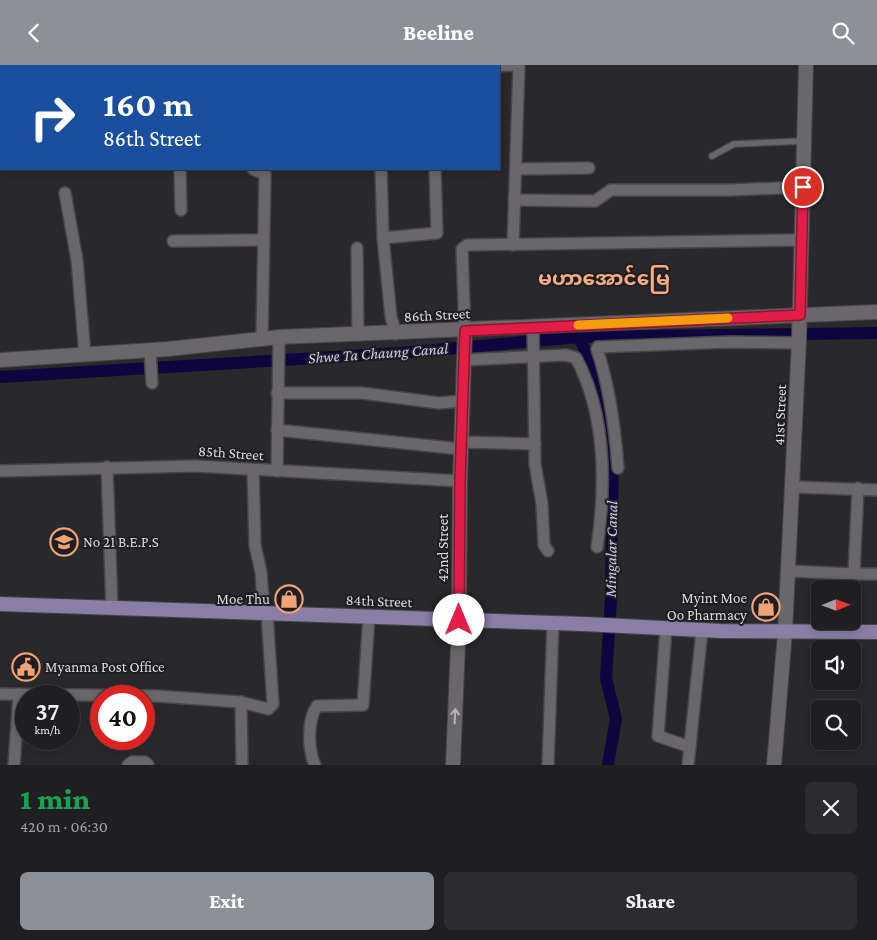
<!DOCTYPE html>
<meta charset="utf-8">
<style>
:root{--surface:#1f1e20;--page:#2c2b2d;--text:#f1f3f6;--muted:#a1a2a5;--line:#3c3c3e;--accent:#8c9099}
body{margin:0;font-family:"Crimson Pro","Noto Sans Myanmar",serif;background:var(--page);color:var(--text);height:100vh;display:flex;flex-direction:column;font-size:19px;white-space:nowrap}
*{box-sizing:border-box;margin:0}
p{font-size:16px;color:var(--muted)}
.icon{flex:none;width:28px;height:28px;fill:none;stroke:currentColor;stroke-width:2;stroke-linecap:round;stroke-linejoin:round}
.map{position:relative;height:700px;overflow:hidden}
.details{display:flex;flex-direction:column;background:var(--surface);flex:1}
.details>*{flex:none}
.top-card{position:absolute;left:0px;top:0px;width:500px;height:105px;box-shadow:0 2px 8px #0003,0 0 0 1px var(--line);background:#1a4fa0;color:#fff;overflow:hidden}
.needle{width:32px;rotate:89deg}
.controls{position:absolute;left:811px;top:515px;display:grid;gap:10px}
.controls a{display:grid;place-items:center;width:50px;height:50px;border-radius:8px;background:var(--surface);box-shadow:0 2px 8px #0003,0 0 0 1px var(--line);font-size:25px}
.speed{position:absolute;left:15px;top:620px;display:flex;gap:10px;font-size:25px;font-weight:700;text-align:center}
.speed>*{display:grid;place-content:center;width:65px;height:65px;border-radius:50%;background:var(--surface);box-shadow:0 2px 8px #0003,0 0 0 1px var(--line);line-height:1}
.speed small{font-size:12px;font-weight:400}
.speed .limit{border:8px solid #d22;background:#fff;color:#111}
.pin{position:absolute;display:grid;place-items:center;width:42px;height:42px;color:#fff;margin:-21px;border:2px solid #fff;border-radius:50%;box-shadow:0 1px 5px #0007}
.me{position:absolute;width:55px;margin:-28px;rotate:0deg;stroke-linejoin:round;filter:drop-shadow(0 0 4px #0008)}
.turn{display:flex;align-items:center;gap:18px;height:105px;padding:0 20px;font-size:22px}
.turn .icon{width:65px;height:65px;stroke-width:2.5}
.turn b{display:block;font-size:35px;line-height:42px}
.round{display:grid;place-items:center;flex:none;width:52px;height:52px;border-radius:8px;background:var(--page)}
.headline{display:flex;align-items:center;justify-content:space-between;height:85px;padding:0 20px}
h1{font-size:30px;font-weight:800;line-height:38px;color:#1e9e55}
.button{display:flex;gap:10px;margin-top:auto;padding:10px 20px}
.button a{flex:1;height:58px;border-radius:8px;background:var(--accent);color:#fff;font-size:20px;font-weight:800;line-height:58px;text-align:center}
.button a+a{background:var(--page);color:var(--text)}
header{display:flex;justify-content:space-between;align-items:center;height:65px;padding:0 20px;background:var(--accent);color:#fff;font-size:22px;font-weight:800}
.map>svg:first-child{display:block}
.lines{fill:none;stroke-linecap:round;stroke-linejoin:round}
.canal{stroke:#0d053d;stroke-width:12}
.service-casing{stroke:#474548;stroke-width:8}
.minor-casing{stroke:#474548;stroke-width:14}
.tertiary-casing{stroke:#474548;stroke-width:16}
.secondary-casing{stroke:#474548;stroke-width:16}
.primary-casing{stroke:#474548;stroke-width:16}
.service{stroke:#69676a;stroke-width:5.5}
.minor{stroke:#69676a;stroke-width:11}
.tertiary{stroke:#69676a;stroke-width:14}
.secondary{stroke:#69676a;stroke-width:14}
.primary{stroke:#8a7ea7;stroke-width:14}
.oneway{stroke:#b4b2b5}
.route-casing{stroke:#92132f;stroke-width:12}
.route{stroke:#e11d48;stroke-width:9}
.slow{stroke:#f59e0b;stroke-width:9}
.labels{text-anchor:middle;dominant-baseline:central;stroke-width:4;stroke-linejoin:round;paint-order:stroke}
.street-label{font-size:15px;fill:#dcdbdd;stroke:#201e21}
.poi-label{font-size:15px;fill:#dcdbdd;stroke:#201e21;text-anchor:start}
.water-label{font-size:16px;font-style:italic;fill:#c6ccf0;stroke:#201e21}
.district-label{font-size:20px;font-weight:bold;fill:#f4ad84;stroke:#201e21}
</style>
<header><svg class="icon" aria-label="back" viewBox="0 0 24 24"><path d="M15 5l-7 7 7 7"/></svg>Beeline<svg class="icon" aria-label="search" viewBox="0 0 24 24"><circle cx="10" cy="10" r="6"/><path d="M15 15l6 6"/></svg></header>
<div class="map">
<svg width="877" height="700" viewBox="0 0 877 700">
<rect width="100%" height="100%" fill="#29282a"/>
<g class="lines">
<g class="canal">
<path d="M 579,272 L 601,319 L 613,386 L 611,534 L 606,613 L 616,654 L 608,700"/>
<path d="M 0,312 L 400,288 L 579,272 L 877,268"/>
</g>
<g class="service-casing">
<path id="service" d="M 712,91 L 734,79 L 804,76"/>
</g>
<g class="minor-casing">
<g id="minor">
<path d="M 194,0 L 195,1"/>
<path d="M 268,0 L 268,1"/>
<path d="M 467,0 L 467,1"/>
<path d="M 120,1 L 122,0"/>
<path d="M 182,1 L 185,0"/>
<path d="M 381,1 L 381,0"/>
<path d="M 490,1 L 514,0"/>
<path d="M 0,55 L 1,55"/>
<path d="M 180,104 L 181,145"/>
<path d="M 253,104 L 265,109 L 262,274"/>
<path d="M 381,104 L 383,173 L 391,252 L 396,269"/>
<path d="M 516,104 L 589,103"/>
<path d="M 65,128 L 77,195 L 85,290"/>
<path d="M 514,135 L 595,136 L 611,125 L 730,125 L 803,122"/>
<path d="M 383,173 L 437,168 L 435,104"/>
<path d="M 173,176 L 263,175"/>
<path d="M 513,180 L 519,0"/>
<path d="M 357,183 L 358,270"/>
<path d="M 533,262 L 535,399 L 542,439 L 544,480 L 548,486"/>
<path d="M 465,265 L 462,184 L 467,180 L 801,175"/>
<path d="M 150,285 L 152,318"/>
<path d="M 464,295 L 566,290 L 576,293 C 606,349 606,420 597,482"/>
<path d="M 277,328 L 362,328 L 439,338 L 462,336"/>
<path d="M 277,365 L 461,384"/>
<path d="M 461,377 L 535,379"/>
<path d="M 107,402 L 112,543"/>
<path d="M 618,403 C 615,362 610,323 597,284 L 598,282 L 731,277 L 799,278"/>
<path d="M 253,405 L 255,480 L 261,507 L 264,548"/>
<path d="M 0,406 L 195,401 L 460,416"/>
<path d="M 277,406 L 279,272"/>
<path d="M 794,422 L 877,425"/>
<path d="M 789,506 L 854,509 L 858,423"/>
<path d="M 854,509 L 877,509"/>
<path d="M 666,563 L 658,671 L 690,682"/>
<path d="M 0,629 L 157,631 L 241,637 L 268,644 L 273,639 L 267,548"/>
<path d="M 241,637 L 242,700"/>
<path d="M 14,700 L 19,629"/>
<path d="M 128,700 L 132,697 L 145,697 L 148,700"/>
<path d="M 315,700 C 308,685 307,655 317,641 L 363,640 L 369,551"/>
<path d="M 548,700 L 553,558"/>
<path d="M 688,700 L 702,565"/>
</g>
</g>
<g class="tertiary-casing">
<g id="tertiary">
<path d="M 453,700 L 459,555 L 460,416 L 465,265"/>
<path d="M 774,700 L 785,567"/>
</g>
</g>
<g class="secondary-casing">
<g id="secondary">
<path d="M 0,295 L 168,284 L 279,272 L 877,247"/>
<path d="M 785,567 L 799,275 L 806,0"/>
</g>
</g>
<g class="primary-casing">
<path id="primary" d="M 0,539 L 584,559 L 721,566 L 877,567"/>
</g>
<use href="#service" class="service"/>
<use href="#minor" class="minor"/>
<use href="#tertiary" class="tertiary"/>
<use href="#secondary" class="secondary"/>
<use href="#primary" class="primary"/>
</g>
<defs><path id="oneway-shaft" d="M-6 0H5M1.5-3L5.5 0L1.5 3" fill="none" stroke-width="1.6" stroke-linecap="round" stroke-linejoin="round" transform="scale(1.25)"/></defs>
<use class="oneway" href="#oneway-shaft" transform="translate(455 651) rotate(-87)"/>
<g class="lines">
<g class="route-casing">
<path id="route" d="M 459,555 L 460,416 L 465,266 L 800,250 L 803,122"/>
</g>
<use href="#route" class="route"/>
<path class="slow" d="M 578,260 L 728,253"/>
</g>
<defs>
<g id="school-ring" transform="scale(1.4375)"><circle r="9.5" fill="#201e21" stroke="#efa377" stroke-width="1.5"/><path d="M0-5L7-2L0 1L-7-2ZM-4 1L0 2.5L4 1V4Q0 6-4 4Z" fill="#efa377"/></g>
<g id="shop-ring" transform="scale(1.4375)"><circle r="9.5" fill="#201e21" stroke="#efa377" stroke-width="1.5"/><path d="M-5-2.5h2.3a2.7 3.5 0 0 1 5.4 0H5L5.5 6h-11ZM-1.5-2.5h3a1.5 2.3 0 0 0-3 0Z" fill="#efa377"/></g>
<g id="civic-ring" transform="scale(1.4375)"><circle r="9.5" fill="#201e21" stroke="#efa377" stroke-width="1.5"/><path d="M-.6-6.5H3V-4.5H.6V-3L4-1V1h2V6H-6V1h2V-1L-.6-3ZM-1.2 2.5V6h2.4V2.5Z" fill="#efa377"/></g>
</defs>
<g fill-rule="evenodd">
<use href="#school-ring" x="64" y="477"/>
<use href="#shop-ring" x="289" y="534"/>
<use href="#shop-ring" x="766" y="542"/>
<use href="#civic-ring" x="26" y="602"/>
</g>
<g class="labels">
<g class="street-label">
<text transform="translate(437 250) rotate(-3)">86th Street</text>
<text transform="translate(780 350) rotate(-88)">41st Street</text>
<text transform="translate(231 388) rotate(4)">85th Street</text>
<text transform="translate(443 483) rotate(-90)">42nd Street</text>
<text transform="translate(379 536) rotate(2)">84th Street</text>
</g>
<g class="poi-label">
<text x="83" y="477">No 21 B.E.P.S</text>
<text x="747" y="533" text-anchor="end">Myint Moe<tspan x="747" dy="17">Oo Pharmacy</tspan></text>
<text x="270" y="534" text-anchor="end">Moe Thu</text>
<text x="45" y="602">Myanma Post Office</text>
</g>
<g class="water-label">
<text transform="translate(378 288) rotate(-4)">Shwe Ta Chaung Canal</text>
<text transform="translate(611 484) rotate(-89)">Mingalar Canal</text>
</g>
<g class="district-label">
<text x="604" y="213">မဟာအောင်မြေ</text>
</g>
</g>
</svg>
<div class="controls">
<a><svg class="needle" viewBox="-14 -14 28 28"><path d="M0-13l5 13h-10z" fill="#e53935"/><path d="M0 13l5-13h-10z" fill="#a1a2a5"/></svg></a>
<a><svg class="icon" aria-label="sound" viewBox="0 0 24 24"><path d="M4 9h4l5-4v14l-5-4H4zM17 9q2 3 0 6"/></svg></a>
<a><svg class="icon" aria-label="search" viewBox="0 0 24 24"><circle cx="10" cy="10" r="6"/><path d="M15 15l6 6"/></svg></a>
</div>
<div class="speed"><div>37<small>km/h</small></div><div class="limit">40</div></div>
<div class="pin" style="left:803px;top:122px;background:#d93025"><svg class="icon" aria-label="arrive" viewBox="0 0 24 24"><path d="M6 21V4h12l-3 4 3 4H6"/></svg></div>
<svg class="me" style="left:459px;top:555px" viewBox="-20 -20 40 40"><circle r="19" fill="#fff"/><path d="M0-13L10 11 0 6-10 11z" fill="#e11d48"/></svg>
<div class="top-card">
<div class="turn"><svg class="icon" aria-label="right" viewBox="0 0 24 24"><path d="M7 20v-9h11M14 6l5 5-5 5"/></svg><div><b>160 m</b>86th Street</div></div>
</div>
</div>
<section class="details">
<div class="headline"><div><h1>1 min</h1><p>420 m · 06:30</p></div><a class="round"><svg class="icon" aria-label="close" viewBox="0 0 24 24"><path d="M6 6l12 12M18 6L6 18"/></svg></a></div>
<div class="button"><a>Exit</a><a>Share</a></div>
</section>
